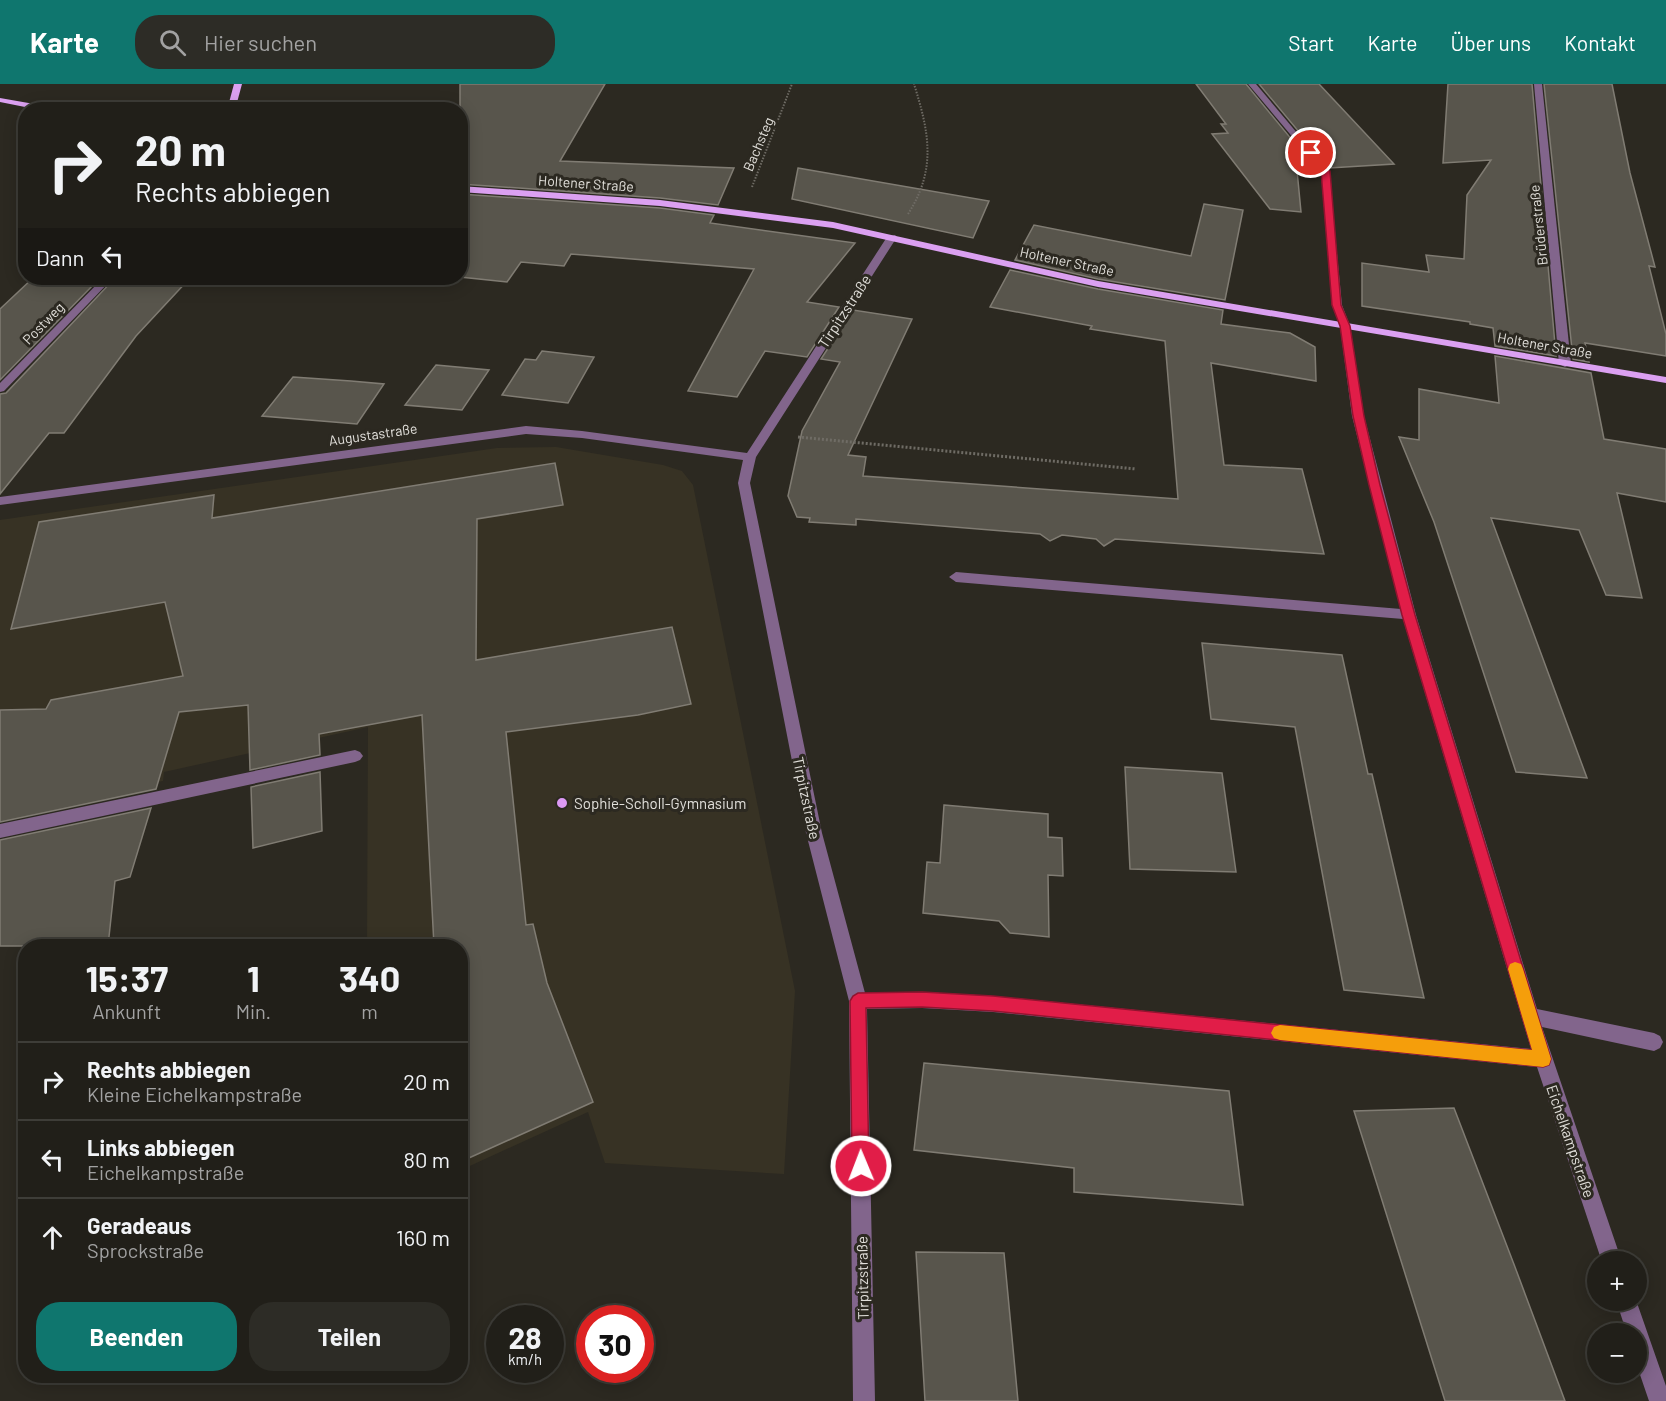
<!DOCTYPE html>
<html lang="de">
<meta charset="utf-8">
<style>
:root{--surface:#211f19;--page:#2d2c26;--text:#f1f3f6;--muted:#a2a2a2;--line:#3e3d38;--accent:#0f766e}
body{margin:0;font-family:Barlow,sans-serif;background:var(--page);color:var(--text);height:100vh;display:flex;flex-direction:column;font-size:22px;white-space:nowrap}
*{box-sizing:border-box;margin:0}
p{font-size:20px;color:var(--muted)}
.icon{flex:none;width:33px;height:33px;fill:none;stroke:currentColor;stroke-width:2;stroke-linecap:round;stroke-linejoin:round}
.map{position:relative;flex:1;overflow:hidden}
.sheet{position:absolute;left:18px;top:855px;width:450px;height:444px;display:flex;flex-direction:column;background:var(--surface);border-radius:24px;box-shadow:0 3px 15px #0003,0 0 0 2px var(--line)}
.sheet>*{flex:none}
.hud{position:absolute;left:18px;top:18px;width:450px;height:183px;border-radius:24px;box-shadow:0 3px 15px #0003,0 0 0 2px var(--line);background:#211f19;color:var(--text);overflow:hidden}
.controls{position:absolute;left:1587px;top:1167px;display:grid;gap:12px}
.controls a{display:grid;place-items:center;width:60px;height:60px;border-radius:50%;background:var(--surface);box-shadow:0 3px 15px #0003,0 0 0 2px var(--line);font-size:30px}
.speed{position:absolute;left:486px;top:1221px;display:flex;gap:12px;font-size:30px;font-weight:700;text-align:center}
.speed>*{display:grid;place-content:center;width:78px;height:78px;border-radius:50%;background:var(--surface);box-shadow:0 3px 15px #0003,0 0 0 2px var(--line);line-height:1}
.speed small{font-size:15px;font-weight:400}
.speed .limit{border:9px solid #d22;background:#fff;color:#111}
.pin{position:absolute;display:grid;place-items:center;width:51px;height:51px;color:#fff;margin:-26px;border:3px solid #fff;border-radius:50%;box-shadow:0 2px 6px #0007}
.me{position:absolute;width:66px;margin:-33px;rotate:359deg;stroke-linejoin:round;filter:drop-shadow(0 0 4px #0008)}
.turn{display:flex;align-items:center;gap:21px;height:126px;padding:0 18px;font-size:27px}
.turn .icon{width:78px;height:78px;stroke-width:2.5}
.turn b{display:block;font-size:42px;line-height:51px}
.then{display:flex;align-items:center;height:57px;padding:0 18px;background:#0003;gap:12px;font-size:22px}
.eta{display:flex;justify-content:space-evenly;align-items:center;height:102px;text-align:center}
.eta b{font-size:36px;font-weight:700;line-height:42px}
.button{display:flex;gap:12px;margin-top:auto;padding:12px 18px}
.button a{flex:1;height:69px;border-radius:24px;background:var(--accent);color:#fff;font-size:24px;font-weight:700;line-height:69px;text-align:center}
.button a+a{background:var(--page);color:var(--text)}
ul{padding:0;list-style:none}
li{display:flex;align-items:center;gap:18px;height:78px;padding:0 18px;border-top:2px solid var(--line)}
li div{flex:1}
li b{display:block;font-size:22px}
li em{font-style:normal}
header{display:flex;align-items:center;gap:36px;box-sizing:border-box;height:84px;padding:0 30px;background:var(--accent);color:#fff}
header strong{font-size:28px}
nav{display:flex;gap:33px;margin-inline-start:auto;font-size:21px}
.search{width:420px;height:54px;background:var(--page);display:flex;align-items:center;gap:15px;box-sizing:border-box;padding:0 21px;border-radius:24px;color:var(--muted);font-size:22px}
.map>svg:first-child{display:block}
.built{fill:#373224}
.building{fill:#58554c;stroke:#807c73;stroke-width:1.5}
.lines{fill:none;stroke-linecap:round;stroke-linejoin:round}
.path-far1{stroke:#6f6c65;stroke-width:2;stroke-dasharray:1.5 1.5;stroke-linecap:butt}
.path{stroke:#6f6c65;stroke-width:3;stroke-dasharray:2 2;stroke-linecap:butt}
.minor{fill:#82658c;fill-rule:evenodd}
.major{fill:#dba0f1;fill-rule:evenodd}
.route{fill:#e11d48;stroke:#92132f;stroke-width:1.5}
.slow{fill:#f59e0b}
.poi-dot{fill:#dc99f4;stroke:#2c2921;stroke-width:2}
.labels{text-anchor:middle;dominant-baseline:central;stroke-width:6;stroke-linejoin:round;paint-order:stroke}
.far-street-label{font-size:14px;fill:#e1dfda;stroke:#2c2921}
.street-label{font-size:15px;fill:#e1dfda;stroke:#2c2921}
.poi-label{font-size:15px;fill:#e1dfda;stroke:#2c2921;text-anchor:start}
</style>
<header>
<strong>Karte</strong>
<div class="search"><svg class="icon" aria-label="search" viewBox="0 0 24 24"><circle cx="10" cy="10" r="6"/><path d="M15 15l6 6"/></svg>Hier suchen</div>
<nav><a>Start</a><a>Karte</a><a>Über uns</a><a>Kontakt</a></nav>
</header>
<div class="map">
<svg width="1666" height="1317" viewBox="0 0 1666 1317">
<rect width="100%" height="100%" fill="#2c2921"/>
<path class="built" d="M 556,363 L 663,381 L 682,387 L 693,401 L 795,907 L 784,1090 L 605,1079 L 588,1028 L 461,1086 L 460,862 L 367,862 L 368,643 L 164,688 L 163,697 L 0,727 L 0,436 L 497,364 Z"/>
<g class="building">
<path d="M 460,0 L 605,0 L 560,77 L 734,84 L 718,121 L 660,114 L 460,100 Z"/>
<path d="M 1196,0 L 1246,0 L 1316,85 L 1297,86 L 1301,128 L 1270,125 L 1212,50 L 1228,49 L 1221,40 L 1226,40 Z"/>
<path d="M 1259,0 L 1319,0 L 1394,80 L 1329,84 Z"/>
<path d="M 1448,0 L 1532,0 L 1556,272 L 1495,262 L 1493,244 L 1470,240 L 1470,238 L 1362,222 L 1362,179 L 1429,188 L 1426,171 L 1464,175 L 1467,111 L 1491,76 L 1443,79 Z"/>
<path d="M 1544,0 L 1612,0 L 1630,89 L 1655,183 L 1649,182 L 1666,250 L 1666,272 L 1585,259 L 1589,278 L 1573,275 Z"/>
<path d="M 798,84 L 989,117 L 973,154 L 792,115 Z"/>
<path d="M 460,110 L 660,124 L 714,131 L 710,139 L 855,159 L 807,218 L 839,223 L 807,273 L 765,267 L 737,313 L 688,307 L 754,185 L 571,170 L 564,182 L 521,178 L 507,198 L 460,193 Z"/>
<path d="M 1204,120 L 1243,126 L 1225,216 L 1098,195 L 1015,176 L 1034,141 L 1191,172 Z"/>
<path d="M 1010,186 L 1098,205 L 1223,226 L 1221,240 L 1290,249 L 1315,263 L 1316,297 L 1211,279 L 1224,381 L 1302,385 L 1324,470 L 1115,455 L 1104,462 L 1096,455 L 1062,451 L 1050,457 L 1040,450 L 856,435 L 856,441 L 809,438 L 810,434 L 797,433 L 788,412 L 802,347 L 840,278 L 821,275 L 853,226 L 912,235 L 848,371 L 866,373 L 863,392 L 1178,415 L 1165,257 L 1090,245 L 1092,242 L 990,223 Z"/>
<path d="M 33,194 L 100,194 L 0,296 L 0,225 Z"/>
<path d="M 115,194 L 190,194 L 136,252 L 64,349 L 49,349 L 0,410 L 0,310 L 6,309 Z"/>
<path d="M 542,267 L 594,273 L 568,319 L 502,311 L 525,275 L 536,276 Z"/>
<path d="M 1495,272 L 1591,289 L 1604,355 L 1666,365 L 1666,418 L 1617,409 L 1642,514 L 1606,511 L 1579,446 L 1491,434 L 1587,694 L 1516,688 L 1434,438 L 1399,353 L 1419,356 L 1419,305 L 1499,319 Z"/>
<path d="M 436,281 L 489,286 L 462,326 L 405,321 Z"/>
<path d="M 293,293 L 351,297 L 384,300 L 357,340 L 262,332 Z"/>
<path d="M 555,379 L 563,421 L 477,435 L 476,576 L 672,543 L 691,620 L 638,631 L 506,648 L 526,841 L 533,840 L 547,899 L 593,1018 L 460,1078 L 460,862 L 434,862 L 422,631 L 319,650 L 320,671 L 250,686 L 248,621 L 179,628 L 156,705 L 0,738 L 0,626 L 46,625 L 51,616 L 183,592 L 165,518 L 11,545 L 39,438 L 214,411 L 212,434 Z"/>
<path d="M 1202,559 L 1342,571 L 1368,690 L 1372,690 L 1424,914 L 1344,906 L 1295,643 L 1211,635 Z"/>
<path d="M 1125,683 L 1222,689 L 1236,788 L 1130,785 Z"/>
<path d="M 320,688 L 322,747 L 253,764 L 251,703 Z"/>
<path d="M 944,721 L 1048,730 L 1048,753 L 1062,754 L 1063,792 L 1048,791 L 1049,853 L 1010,849 L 999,837 L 923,829 L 927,778 L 940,779 Z"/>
<path d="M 151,724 L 130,793 L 115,797 L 108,862 L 0,862 L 0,756 Z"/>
<path d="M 924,979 L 1229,1007 L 1243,1121 L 1074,1108 L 1074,1084 L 914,1066 Z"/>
<path d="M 1454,1024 L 1515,1183 L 1565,1317 L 1445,1317 L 1354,1027 Z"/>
<path d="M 916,1168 L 1004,1169 L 1018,1317 L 925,1317 Z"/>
</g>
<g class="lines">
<g class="path-far1">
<path d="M 752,103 L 792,0"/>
<path d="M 908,130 C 937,85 929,48 914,0"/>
</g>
<path class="path" d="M 798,353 L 1136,385"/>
<g class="minor">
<path d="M 1248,0 L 1256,0 L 1329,87 L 1342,221 L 1350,242 L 1364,332 L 1416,531 L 1537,925 L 1654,949 L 1660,952 L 1663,958 L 1660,964 L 1654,967 L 1542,943 L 1622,1178 L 1602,1178 L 1537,983 L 993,928 L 922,924 L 867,925 L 875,1317 L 853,1317 L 849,917 L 806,749 L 738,399 L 743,376 L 582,354 L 526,350 L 0,421 L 0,413 L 526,342 L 582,347 L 747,369 L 887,153 L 895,151 L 897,153 L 756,373 L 750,399 L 822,749 L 865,909 L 922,908 L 993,912 L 1531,965 L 1403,535 L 956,498 L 949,493 L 956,488 L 1401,525 L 1352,332 L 1340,242 L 1332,221 L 1321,87 Z"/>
<path d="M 1534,0 L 1542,0 L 1571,280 L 1565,283 L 1559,280 Z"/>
<path d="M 103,194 L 113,194 L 4,307 L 0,308 L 0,299 Z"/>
<path d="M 355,666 L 360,668 L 363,672 L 360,676 L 355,678 L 0,754 L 0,740 Z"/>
<path d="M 1616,1216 L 1636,1216 L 1666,1302 L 1666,1317 L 1649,1317 L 1636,1279 L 1636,1250 L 1627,1250 Z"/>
</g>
<g class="major">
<path d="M 234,0 L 242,0 L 235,26 L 227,26 Z"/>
<path d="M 0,14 L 57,24 L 61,26 L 40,26 L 0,18 Z"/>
<path d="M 460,102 L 660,116 L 833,138 L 1098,197 L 1666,293 L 1666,299 L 1098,203 L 833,144 L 660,122 L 460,108 Z"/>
</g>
</g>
<path class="route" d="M 1308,68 L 1314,68 L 1330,87 L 1341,221 L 1350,242 L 1364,332 L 1380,401 L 1415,531 L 1551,975 L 1549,981 L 1543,983 L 993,927 L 922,923 L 866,924 L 869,1082 L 867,1088 L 861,1091 L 854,1088 L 852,1082 L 850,917 L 853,912 L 858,909 L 922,908 L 993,912 L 1532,966 L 1402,531 L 1369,401 L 1353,332 L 1340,242 L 1332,221 L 1321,87 L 1308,71 Z"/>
<path class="slow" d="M 1515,878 L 1521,880 L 1523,885 L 1551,975 L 1549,981 L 1543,983 L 1280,956 L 1274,954 L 1271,949 L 1274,943 L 1280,941 L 1532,966 L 1508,885 L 1510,880 Z"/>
<circle class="poi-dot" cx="562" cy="719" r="6"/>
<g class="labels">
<g class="far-street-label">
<text transform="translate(758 60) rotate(-67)">Bachsteg</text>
<text transform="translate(586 99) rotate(4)">Holtener Straße</text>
<text transform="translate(1538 141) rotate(-96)">Brüderstraße</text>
<text transform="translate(1067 177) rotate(12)">Holtener Straße</text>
<text transform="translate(43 239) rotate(-46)">Postweg</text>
<text transform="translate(1545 261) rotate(10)">Holtener Straße</text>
<text transform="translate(373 350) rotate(-8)">Augustastraße</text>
</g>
<g class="street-label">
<text transform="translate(844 227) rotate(-57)">Tirpitzstraße</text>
<text transform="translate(807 714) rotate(78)">Tirpitzstraße</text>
<text transform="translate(1571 1057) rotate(71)">Eichelkampstraße</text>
<text transform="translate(862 1194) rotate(-91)">Tirpitzstraße</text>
</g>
<g class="poi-label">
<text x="574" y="719">Sophie-Scholl-Gymnasium</text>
</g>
</g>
</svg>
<div class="controls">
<a>+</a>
<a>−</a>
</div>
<div class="speed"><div>28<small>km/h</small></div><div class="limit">30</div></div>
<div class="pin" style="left:1311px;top:69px;background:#d93025"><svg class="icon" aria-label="arrive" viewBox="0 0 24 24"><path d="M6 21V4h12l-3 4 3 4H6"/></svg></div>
<svg class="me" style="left:861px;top:1082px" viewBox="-20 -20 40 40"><circle r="17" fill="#e11d48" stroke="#fff" stroke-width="3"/><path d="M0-11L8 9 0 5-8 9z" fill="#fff"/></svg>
<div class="hud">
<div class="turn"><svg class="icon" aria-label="right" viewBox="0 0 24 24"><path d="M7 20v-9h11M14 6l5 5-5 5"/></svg><div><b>20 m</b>Rechts abbiegen</div></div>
<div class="then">Dann<svg class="icon" aria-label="left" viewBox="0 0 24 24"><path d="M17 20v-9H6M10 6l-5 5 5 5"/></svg></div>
</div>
<section class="sheet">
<div class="eta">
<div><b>15:37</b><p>Ankunft</p></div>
<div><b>1</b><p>Min.</p></div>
<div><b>340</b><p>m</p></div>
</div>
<ul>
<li><svg class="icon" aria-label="right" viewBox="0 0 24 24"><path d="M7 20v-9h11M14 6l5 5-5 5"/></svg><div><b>Rechts abbiegen</b><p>Kleine Eichelkampstraße</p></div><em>20 m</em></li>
<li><svg class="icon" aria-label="left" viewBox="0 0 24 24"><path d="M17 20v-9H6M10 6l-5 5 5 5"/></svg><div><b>Links abbiegen</b><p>Eichelkampstraße</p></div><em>80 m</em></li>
<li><svg class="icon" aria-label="ahead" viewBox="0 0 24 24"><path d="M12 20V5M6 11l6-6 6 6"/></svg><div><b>Geradeaus</b><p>Sprockstraße</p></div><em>160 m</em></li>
</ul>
<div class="button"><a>Beenden</a><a>Teilen</a></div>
</section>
</div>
